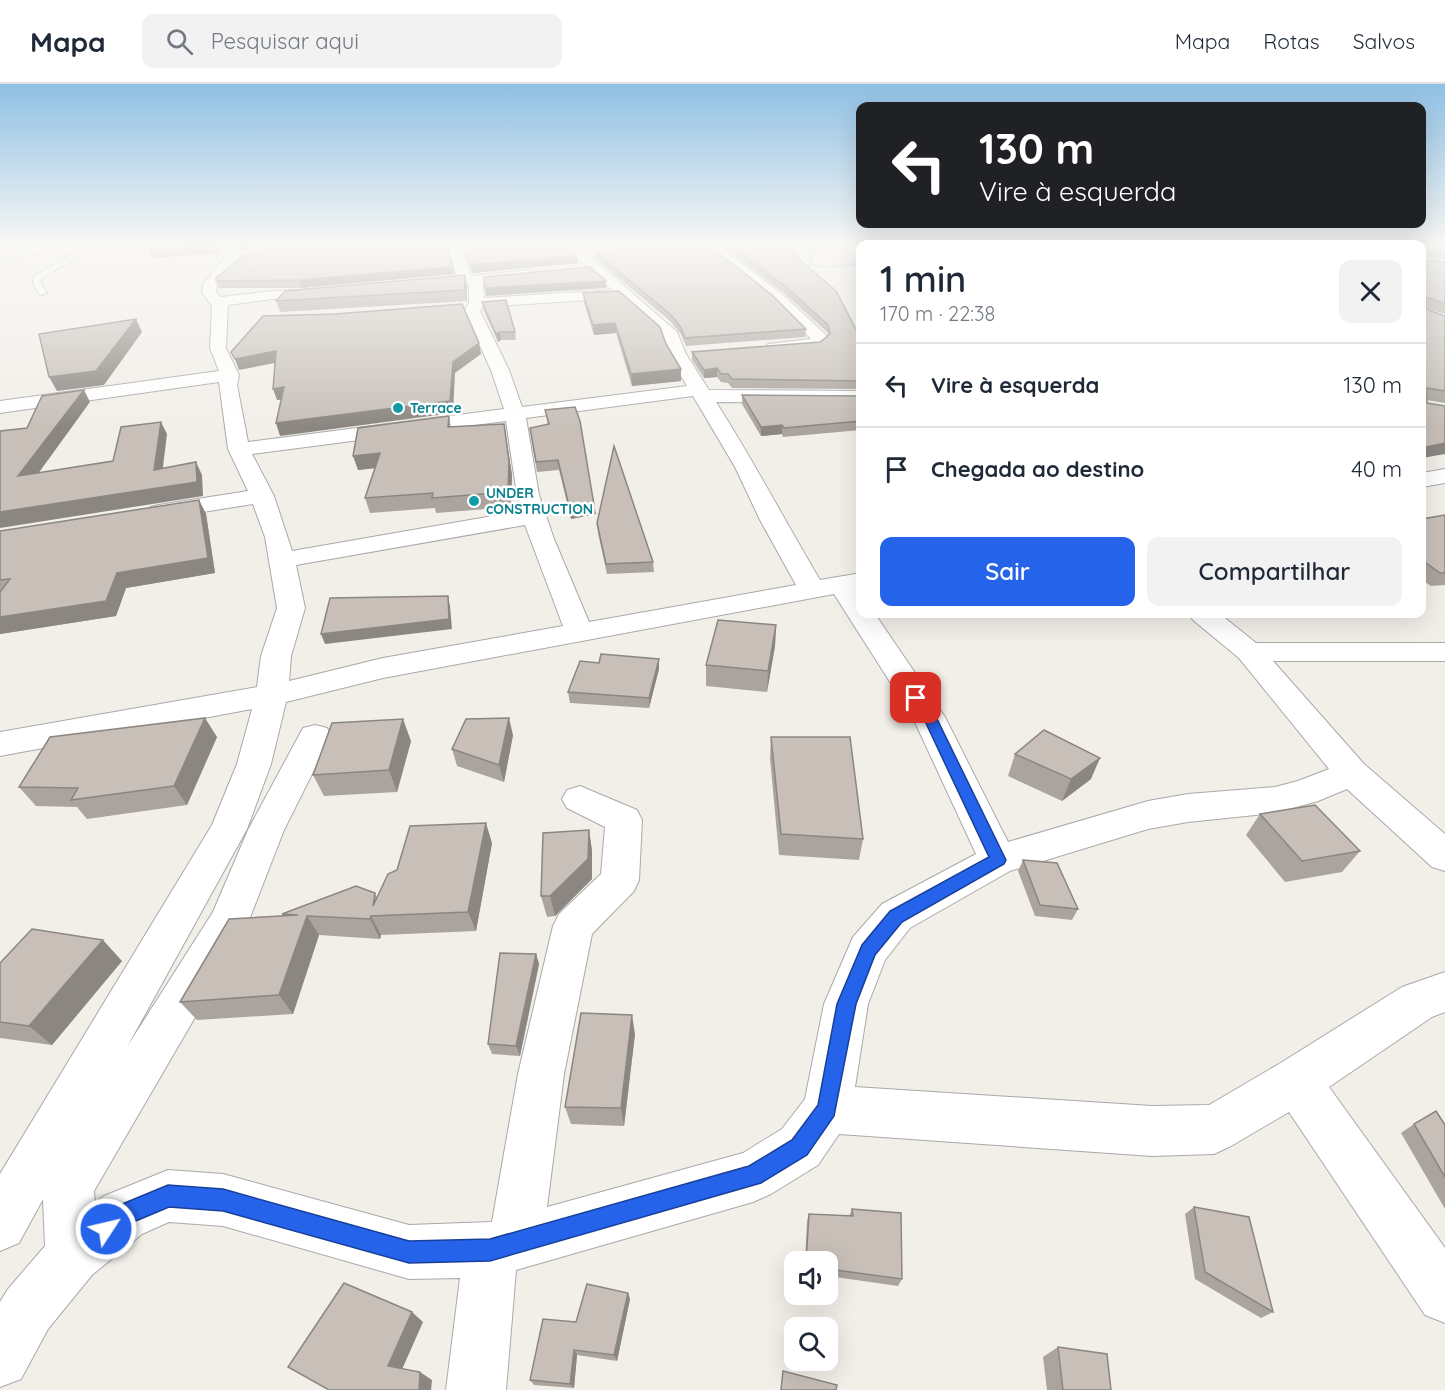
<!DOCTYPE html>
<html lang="pt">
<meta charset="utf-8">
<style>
:root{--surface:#fff;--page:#f2f2f3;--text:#1f2937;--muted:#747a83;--line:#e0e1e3;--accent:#2563eb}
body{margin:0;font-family:Quicksand,sans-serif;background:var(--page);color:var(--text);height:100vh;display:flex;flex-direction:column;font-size:22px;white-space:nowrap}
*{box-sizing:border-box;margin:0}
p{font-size:20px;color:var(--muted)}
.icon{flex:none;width:33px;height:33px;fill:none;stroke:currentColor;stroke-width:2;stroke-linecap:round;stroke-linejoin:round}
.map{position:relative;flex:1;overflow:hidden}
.side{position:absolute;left:856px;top:156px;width:570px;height:378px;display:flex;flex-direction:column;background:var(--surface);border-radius:12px;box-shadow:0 6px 24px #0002}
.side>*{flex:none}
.banner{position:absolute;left:856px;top:18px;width:570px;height:126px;border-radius:12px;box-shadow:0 6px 24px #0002;background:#202124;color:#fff;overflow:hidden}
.controls{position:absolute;left:784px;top:1167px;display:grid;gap:12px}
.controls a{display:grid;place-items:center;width:54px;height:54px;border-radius:12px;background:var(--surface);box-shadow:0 6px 24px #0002;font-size:30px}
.pin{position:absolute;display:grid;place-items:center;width:51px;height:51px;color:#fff;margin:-26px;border-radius:12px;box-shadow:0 3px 9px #0006}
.me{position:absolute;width:66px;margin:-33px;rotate:55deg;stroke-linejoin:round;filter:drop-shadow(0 0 4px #0008)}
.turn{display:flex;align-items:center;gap:21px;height:126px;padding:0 24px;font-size:27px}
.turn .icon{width:78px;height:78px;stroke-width:2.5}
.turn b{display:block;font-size:42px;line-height:51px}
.round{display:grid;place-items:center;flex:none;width:63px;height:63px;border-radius:12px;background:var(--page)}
.summary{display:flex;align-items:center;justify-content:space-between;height:102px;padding:0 24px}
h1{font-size:36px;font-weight:600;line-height:45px}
.cta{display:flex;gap:12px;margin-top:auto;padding:12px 24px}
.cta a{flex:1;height:69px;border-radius:12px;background:var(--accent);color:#fff;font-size:24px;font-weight:600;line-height:69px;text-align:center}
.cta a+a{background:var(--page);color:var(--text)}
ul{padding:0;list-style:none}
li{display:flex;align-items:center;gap:18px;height:84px;padding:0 24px;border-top:2px solid var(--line)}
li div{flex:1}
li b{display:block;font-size:22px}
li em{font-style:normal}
header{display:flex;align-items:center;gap:36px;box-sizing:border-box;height:84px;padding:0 30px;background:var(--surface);border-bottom:2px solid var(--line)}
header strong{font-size:28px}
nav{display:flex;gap:33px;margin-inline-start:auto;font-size:21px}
.search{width:420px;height:54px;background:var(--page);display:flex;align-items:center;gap:15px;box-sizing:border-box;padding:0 21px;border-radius:12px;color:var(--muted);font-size:22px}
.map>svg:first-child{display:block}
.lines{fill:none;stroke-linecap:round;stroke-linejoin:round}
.stream{fill:#aad3df;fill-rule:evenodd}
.lane-casing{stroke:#a9a9a9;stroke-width:2}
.street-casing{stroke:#a9a9a9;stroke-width:2}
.lane{fill:#fff;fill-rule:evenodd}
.street{fill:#fff;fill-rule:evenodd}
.wall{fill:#aba49e}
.shaded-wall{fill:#8b8681}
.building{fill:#c7bfb8;stroke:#8b8681;stroke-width:1.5}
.route{fill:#2563eb;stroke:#184099;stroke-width:1.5}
.culture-dot{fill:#0f9aa8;stroke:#fff;stroke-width:2}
.labels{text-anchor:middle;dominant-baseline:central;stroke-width:5;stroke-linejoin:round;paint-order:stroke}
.far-culture-label{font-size:14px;font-weight:bold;fill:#0d838f;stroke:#fff;text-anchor:start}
</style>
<header>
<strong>Mapa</strong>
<div class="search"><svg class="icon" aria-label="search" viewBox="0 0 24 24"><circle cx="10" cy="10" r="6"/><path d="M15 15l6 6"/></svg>Pesquisar aqui</div>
<nav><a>Mapa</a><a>Rotas</a><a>Salvos</a></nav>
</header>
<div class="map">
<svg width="1445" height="1306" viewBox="0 0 1445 1306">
<rect width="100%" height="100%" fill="#f2efe9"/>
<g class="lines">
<path class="stream" d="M 807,161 L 811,161 L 808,164 L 816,171 L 811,179 L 824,182 L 861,179 L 861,181 L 824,184 L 806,181 L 811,171 L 803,164 Z"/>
<g class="lane-casing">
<path id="lane" d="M 89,161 L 91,164 L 41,195 L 41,200 L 47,209 L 40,211 L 33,200 L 34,192 Z"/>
</g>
<g class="street-casing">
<g id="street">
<path d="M 66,161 L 123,161 L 117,165 L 0,173 L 0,165 Z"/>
<path d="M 221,161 L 233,161 L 233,166 L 240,172 L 217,200 L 216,208 L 221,213 L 272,207 L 326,205 L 333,209 L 326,213 L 272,215 L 228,221 L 226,264 L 239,291 L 237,301 L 248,358 L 504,325 L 491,286 L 464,227 L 469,219 L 469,200 L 422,205 L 415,201 L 422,197 L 457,193 L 448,161 L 460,161 L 471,192 L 529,186 L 536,190 L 529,194 L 483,199 L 484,214 L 612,206 L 564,161 L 577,161 L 677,248 L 686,270 L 709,306 L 861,307 L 861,319 L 716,318 C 753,376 785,437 820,496 L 861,489 L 861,505 L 858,505 L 861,510 L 861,530 L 875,530 L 945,633 L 1008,758 L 1148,717 L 1188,710 L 1275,703 L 1298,697 L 1329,685 L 1239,574 L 1193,536 L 1189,530 L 1220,530 L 1256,559 L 1445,559 L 1445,577 L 1273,577 L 1364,680 L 1445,750 L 1445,787 L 1432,783 L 1347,705 L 1318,717 L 1275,729 L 1188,738 L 1148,745 L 1010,787 L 910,844 L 885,876 L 868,920 L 855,1003 L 1152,1022 L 1209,1021 L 1279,980 L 1402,903 L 1445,888 L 1445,928 L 1432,933 L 1329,1003 L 1445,1164 L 1445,1239 L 1425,1231 L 1289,1028 L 1231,1062 L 1214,1070 L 1152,1072 L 839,1050 L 818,1081 L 771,1110 L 753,1118 L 516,1186 L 506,1306 L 446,1306 L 460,1194 L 409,1195 L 223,1142 L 169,1138 L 142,1150 L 92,1191 L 48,1245 L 21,1295 L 0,1303 L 0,1218 L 8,1205 L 45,1162 L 43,1115 L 19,1159 L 0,1167 L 0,1090 L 212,741 L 237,680 L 252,625 L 0,672 L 0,648 L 257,603 L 261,572 L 277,524 L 265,453 L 253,420 L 159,435 L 151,433 L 147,428 L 151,423 L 159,421 L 248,407 L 228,365 L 219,298 L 0,329 L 0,317 L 219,287 L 210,264 L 212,222 L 202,209 L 203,200 L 225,173 L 220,168 ZM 621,214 L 663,252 L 668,270 L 687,302 L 522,323 L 509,286 L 480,227 L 482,223 ZM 693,312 L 735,383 L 760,436 L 796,501 L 589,538 L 554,455 L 539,411 L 526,334 ZM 506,337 L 517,411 L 521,427 L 292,467 L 274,412 L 252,370 ZM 525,441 L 563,542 L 383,574 L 289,597 L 291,572 L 305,524 L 296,481 ZM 834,510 L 913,634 L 976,770 L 882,820 L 853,853 L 824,920 L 805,1015 L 782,1045 L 743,1069 L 547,1123 L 564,990 L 592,850 L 634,807 L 639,796 L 642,736 L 637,726 L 580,702 L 567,706 L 562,715 L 567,724 L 605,743 L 601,790 L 559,830 L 553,842 L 518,990 L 492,1138 L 409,1141 L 223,1090 L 168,1086 L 104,1112 L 95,1119 L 94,1107 L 244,849 L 284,746 L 331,652 L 327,644 L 315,641 L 303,644 L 248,746 L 213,828 L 127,963 L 247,745 L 271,680 L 286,618 L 383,594 Z"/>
<path d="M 648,161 L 703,161 L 697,165 L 626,170 L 620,166 L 626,162 Z"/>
<path d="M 704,161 L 717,161 L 783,211 L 826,251 L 828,255 L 825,263 L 774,269 L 768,268 L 766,264 L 768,260 L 811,255 L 773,217 Z"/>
<path d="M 1445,385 L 1445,399 L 1422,403 L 1422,389 Z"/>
</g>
</g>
<use href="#lane" class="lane"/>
<use href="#street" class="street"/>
</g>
<g class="wall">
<path d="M 0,161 L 57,161 L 0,163 Z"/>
<path d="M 234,161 L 254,161 L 246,166 L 240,167 L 235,165 Z"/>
<path d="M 462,161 L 566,161 L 578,179 L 472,189 Z"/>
<path d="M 720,161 L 783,161 L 861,255 L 861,305 L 732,304 L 728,299 L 721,298 L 717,293 L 704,294 L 692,276 L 692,268 L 820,258 L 828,252 L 828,249 L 784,209 Z"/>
<path d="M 1422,161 L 1445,161 L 1445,175 L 1424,173 L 1426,176 L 1445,178 L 1445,230 L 1426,224 L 1426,225 L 1445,232 L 1445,319 L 1427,316 Z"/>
<path d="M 595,168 L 806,245 L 805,253 L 686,262 L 681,250 L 670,237 L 596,175 Z"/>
<path d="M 453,183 L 454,190 L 301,204 L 219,204 L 216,197 Z"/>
<path d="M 465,191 L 467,201 L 467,217 L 280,228 L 276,217 Z"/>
<path d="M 583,209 L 666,260 L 681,285 L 681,297 L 632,302 L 616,249 L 594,251 L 584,219 Z"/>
<path d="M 482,218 L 515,248 L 516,256 L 501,256 L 498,258 L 483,225 Z"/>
<path d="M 742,311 L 861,312 L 861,346 L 783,353 L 782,350 L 761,352 L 742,320 Z"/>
<path d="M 545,326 L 596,430 L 571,435 L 559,386 L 537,388 L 530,344 L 548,341 Z"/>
<path d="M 449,332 L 451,343 L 506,354 L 512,391 L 511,423 L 436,429 L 435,424 L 370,429 L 365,414 L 375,384 L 358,386 Z"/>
<path d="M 199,416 L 206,430 L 215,489 L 126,504 L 116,532 L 0,550 L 0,447 Z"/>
<path d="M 1445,431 L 1445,501 L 1431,502 L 1422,496 L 1422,435 Z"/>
<path d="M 597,439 L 653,478 L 654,488 L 607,490 L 598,449 Z"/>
<path d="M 776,541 L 775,562 L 767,608 L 706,602 L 706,581 Z"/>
<path d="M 659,575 L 659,585 L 649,624 L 570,619 L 568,608 L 599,579 Z"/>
<path d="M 513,651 L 504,698 L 457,682 L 452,665 Z"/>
<path d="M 217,653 L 187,721 L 87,735 L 77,723 L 36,722 L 19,703 Z"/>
<path d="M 771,653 L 863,755 L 859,776 L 779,771 L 770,674 Z"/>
<path d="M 411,657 L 397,708 L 324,712 L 313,691 Z"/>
<path d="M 1015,670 L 1091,695 L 1062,717 L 1008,692 Z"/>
<path d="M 1260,730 L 1360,767 L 1342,788 L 1285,798 L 1246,751 Z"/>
<path d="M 589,746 L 592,767 L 592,795 L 555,832 L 547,833 L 541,812 Z"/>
<path d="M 492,759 L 476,847 L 381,851 L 380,855 L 319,851 L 293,930 L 197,936 L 180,918 L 283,832 L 282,830 L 375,809 L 377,813 Z"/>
<path d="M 1023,776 L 1078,825 L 1072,836 L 1035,832 L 1018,787 Z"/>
<path d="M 536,870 L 539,880 L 520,972 L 492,970 L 488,960 Z"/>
<path d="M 122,877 L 52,961 L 0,954 L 0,879 Z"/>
<path d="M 635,950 L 624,1042 L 571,1040 L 565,1023 Z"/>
<path d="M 1414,1040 L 1445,1041 L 1445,1125 L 1401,1049 Z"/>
<path d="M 1194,1123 L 1273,1228 L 1261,1234 L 1195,1195 L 1185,1130 Z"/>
<path d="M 852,1125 L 902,1195 L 898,1202 L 828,1192 L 828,1178 L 805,1178 L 807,1137 L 809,1130 L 849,1132 Z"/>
<path d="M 628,1209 L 630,1215 L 617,1277 L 577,1271 L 574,1304 L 534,1301 L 530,1296 L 576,1238 Z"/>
<path d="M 1058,1263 L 1111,1306 L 1047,1306 L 1043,1273 Z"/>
</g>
<g class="shaded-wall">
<path d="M 216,161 L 220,161 L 218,169 L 152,174 L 149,166 Z"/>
<path d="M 238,161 L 254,161 L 246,166 L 240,167 Z"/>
<path d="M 583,161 L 625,161 L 583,164 Z"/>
<path d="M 577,172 L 578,179 L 472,189 L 470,181 Z"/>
<path d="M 453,183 L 454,190 L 301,204 L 299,196 Z"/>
<path d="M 465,191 L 467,201 L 467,217 L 465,206 Z"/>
<path d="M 606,197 L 606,204 L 486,212 L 485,204 Z"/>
<path d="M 136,235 L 142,248 L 104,301 L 57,307 L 49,293 Z"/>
<path d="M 615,239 L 616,249 L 594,251 L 593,241 Z"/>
<path d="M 500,248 L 501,256 L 498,258 L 496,250 Z"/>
<path d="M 479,259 L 481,270 L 455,289 L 453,329 L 280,352 L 276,339 L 453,278 Z"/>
<path d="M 276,267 L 280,278 L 239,286 L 235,275 Z"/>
<path d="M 717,284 L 717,293 L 704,294 L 704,286 Z"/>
<path d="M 681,285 L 681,297 L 632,302 L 631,290 Z"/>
<path d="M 284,303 L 289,315 L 277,316 L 273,305 Z"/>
<path d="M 84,306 L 90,318 L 27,405 L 18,392 Z"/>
<path d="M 161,338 L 167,350 L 161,399 L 154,386 Z"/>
<path d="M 504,340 L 512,391 L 511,423 L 508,408 Z"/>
<path d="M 782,341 L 782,350 L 761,352 L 761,343 Z"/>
<path d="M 1445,359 L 1445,370 L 1422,374 L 1422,364 Z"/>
<path d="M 380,369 L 385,383 L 358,386 L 353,372 Z"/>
<path d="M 196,378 L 202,391 L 203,412 L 0,444 L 0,428 Z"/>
<path d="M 199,416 L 206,430 L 215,489 L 126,504 L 116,532 L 0,550 L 0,533 L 117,489 Z"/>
<path d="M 594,421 L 596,430 L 571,435 L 570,426 Z"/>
<path d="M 448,512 L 450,522 L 452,545 L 325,560 L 321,550 Z"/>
<path d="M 776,541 L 775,562 L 767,608 L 768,587 Z"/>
<path d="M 659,575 L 659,585 L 649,624 L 649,614 Z"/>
<path d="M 205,634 L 217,653 L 187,721 L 174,702 Z"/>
<path d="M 509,634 L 513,651 L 504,698 L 499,681 Z"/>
<path d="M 403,635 L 411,657 L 397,708 L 389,686 Z"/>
<path d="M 1100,674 L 1091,695 L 1062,717 L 1071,695 Z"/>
<path d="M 486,739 L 492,759 L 476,847 L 468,828 Z"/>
<path d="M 589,746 L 592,767 L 592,795 L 555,832 L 550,812 Z"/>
<path d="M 307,832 L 319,851 L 293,930 L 279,911 Z"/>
<path d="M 371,832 L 381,851 L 380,855 L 370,835 Z"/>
<path d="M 103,856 L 122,877 L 52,961 L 29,942 Z"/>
<path d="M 536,870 L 539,880 L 520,972 L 516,962 Z"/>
<path d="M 632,931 L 635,950 L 624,1042 L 621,1024 Z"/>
<path d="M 628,1209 L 630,1215 L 617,1277 L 614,1271 Z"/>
<path d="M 412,1228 L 423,1238 L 400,1290 L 388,1282 Z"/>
<path d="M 574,1266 L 577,1271 L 574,1304 L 570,1300 Z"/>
<path d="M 420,1288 L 432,1296 L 431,1306 L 419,1306 Z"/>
</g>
<g class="building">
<path d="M 153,161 L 216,161 L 215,162 L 149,166 Z"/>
<path d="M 287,161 L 446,161 L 453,183 L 299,196 L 216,197 L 216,194 L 244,171 Z"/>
<path d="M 463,161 L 566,161 L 577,172 L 470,181 Z"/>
<path d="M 697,161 L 708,161 L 772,211 L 806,245 L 685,254 L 680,242 L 670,230 L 595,168 Z"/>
<path d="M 729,161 L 783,161 L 836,207 L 861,255 L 861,297 L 732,295 L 728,290 L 721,290 L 717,284 L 704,286 L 692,268 L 820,258 L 830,250 L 828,241 L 785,202 Z"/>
<path d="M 1422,161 L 1445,161 L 1445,166 L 1427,164 L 1424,166 L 1424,174 L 1426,176 L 1445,178 L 1445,219 L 1426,213 L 1426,225 L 1445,232 L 1445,307 L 1427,304 L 1427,319 L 1445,322 L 1445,359 L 1422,364 Z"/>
<path d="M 590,183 L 606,197 L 485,204 L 484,193 Z"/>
<path d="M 465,191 L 465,206 L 276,217 L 285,207 Z"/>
<path d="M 619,207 L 660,243 L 666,260 L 681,285 L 631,290 L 615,239 L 593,241 L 583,209 Z"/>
<path d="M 506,216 L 515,248 L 500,248 L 496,250 L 482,218 Z"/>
<path d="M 462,220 L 479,259 L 453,278 L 450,317 L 276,339 L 284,303 L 273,305 L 276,267 L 235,275 L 231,268 L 263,232 L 335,230 Z"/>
<path d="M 136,235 L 96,287 L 49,293 L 39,250 Z"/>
<path d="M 84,306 L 18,392 L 113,377 L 121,343 L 161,338 L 154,386 L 196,378 L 197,398 L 0,428 L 0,347 L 27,344 L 42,312 Z"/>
<path d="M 742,311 L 861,312 L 861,337 L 784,344 L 782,341 L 761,343 Z"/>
<path d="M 575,323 L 580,337 L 594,421 L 570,426 L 558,376 L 536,378 L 530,344 L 549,340 L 545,326 Z"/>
<path d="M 449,332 L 448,343 L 504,340 L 509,377 L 508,408 L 432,414 L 433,409 L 365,414 L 380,369 L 353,372 L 358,344 Z"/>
<path d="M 614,362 L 653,478 L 606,480 L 597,439 Z"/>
<path d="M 199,416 L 208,474 L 117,489 L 106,517 L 0,533 L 0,508 L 10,495 L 0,496 L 0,447 Z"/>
<path d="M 1445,431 L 1445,489 L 1440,489 L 1422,476 L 1422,435 Z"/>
<path d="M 448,512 L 449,535 L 321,550 L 330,514 Z"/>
<path d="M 718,536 L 776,541 L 768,587 L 706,581 Z"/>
<path d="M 601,570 L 659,575 L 649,614 L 568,608 L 580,577 L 599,579 Z"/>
<path d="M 205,634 L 174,702 L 71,716 L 78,704 L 19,703 L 50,653 Z"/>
<path d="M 509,634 L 499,681 L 452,665 L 466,635 Z"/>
<path d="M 403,635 L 389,686 L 313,691 L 332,639 Z"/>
<path d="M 1044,646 L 1100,674 L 1071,695 L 1015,670 Z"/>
<path d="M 771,653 L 850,653 L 863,755 L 781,750 Z"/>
<path d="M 1315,721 L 1360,767 L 1302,777 L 1260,730 Z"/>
<path d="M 486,739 L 468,828 L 371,832 L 370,835 L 307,832 L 279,911 L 180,918 L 229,835 L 298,831 L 282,830 L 356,802 L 375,809 L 373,822 L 388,790 L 397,786 L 410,742 Z"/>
<path d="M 589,746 L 588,775 L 550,812 L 541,812 L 543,749 Z"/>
<path d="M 1023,776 L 1057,779 L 1078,825 L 1040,821 Z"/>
<path d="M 32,845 L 103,856 L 29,942 L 0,938 L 0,879 Z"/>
<path d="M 500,869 L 536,870 L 516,962 L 488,960 Z"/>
<path d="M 581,929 L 632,931 L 621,1024 L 565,1023 Z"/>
<path d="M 1436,1027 L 1445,1041 L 1445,1093 L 1414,1040 Z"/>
<path d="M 1194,1123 L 1249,1133 L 1273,1228 L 1205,1188 Z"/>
<path d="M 852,1125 L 901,1129 L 902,1195 L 828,1185 L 828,1178 L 806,1178 L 809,1130 L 853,1132 Z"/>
<path d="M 344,1199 L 412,1228 L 388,1282 L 420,1288 L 419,1306 L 329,1306 L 288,1283 Z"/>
<path d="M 587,1200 L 628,1209 L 614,1271 L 574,1266 L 570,1300 L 530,1296 L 543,1235 L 576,1238 Z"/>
<path d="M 1058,1263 L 1107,1270 L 1111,1306 L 1063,1306 Z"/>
<path d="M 783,1287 L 837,1301 L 836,1306 L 781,1306 Z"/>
</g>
<linearGradient id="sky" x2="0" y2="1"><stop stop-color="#8fc0e4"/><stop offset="0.47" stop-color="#f9f8f5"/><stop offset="1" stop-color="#f9f8f5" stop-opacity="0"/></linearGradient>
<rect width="1445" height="343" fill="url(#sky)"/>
<path class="route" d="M 916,610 L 921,611 L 936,633 L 1006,776 L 1004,780 L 902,838 L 875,871 L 856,920 L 834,1032 L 807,1071 L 761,1099 L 490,1177 L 409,1179 L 223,1127 L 169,1123 L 131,1139 L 114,1153 L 106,1156 L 98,1153 L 95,1145 L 98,1137 L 115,1123 L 168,1101 L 223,1105 L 409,1157 L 490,1155 L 749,1082 L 792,1056 L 818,1021 L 837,920 L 862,861 L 890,827 L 989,773 L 923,633 L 910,614 Z"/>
<g class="culture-dot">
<circle cx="398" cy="324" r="6"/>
<circle cx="474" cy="417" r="6"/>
</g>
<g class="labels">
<g class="far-culture-label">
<text x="410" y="324">Terrace</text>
<text x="486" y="409">UNDER<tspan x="486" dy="16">cONSTRUCTION</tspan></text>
</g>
</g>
</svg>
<div class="controls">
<a><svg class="icon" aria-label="sound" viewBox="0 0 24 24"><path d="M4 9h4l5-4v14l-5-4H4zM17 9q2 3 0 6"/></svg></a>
<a><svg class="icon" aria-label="search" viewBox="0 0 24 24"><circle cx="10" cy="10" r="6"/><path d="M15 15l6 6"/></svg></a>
</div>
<div class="pin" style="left:916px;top:614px;background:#d93025"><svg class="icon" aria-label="arrive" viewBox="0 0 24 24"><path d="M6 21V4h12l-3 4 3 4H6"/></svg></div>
<svg class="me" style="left:106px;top:1145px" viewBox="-20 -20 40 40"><circle r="17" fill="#2563eb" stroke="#fff" stroke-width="3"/><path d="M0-11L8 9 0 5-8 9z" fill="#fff"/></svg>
<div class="banner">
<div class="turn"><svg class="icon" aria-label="left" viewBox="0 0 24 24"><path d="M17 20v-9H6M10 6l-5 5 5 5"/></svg><div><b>130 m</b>Vire à esquerda</div></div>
</div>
<section class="side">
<div class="summary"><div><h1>1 min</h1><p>170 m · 22:38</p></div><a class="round"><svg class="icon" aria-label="close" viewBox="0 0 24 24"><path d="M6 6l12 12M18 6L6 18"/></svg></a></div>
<ul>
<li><svg class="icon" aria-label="left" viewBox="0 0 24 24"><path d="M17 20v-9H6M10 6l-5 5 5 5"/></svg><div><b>Vire à esquerda</b></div><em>130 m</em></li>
<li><svg class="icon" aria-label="arrive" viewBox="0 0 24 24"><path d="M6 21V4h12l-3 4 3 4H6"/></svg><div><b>Chegada ao destino</b></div><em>40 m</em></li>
</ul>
<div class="cta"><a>Sair</a><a>Compartilhar</a></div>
</section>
</div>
